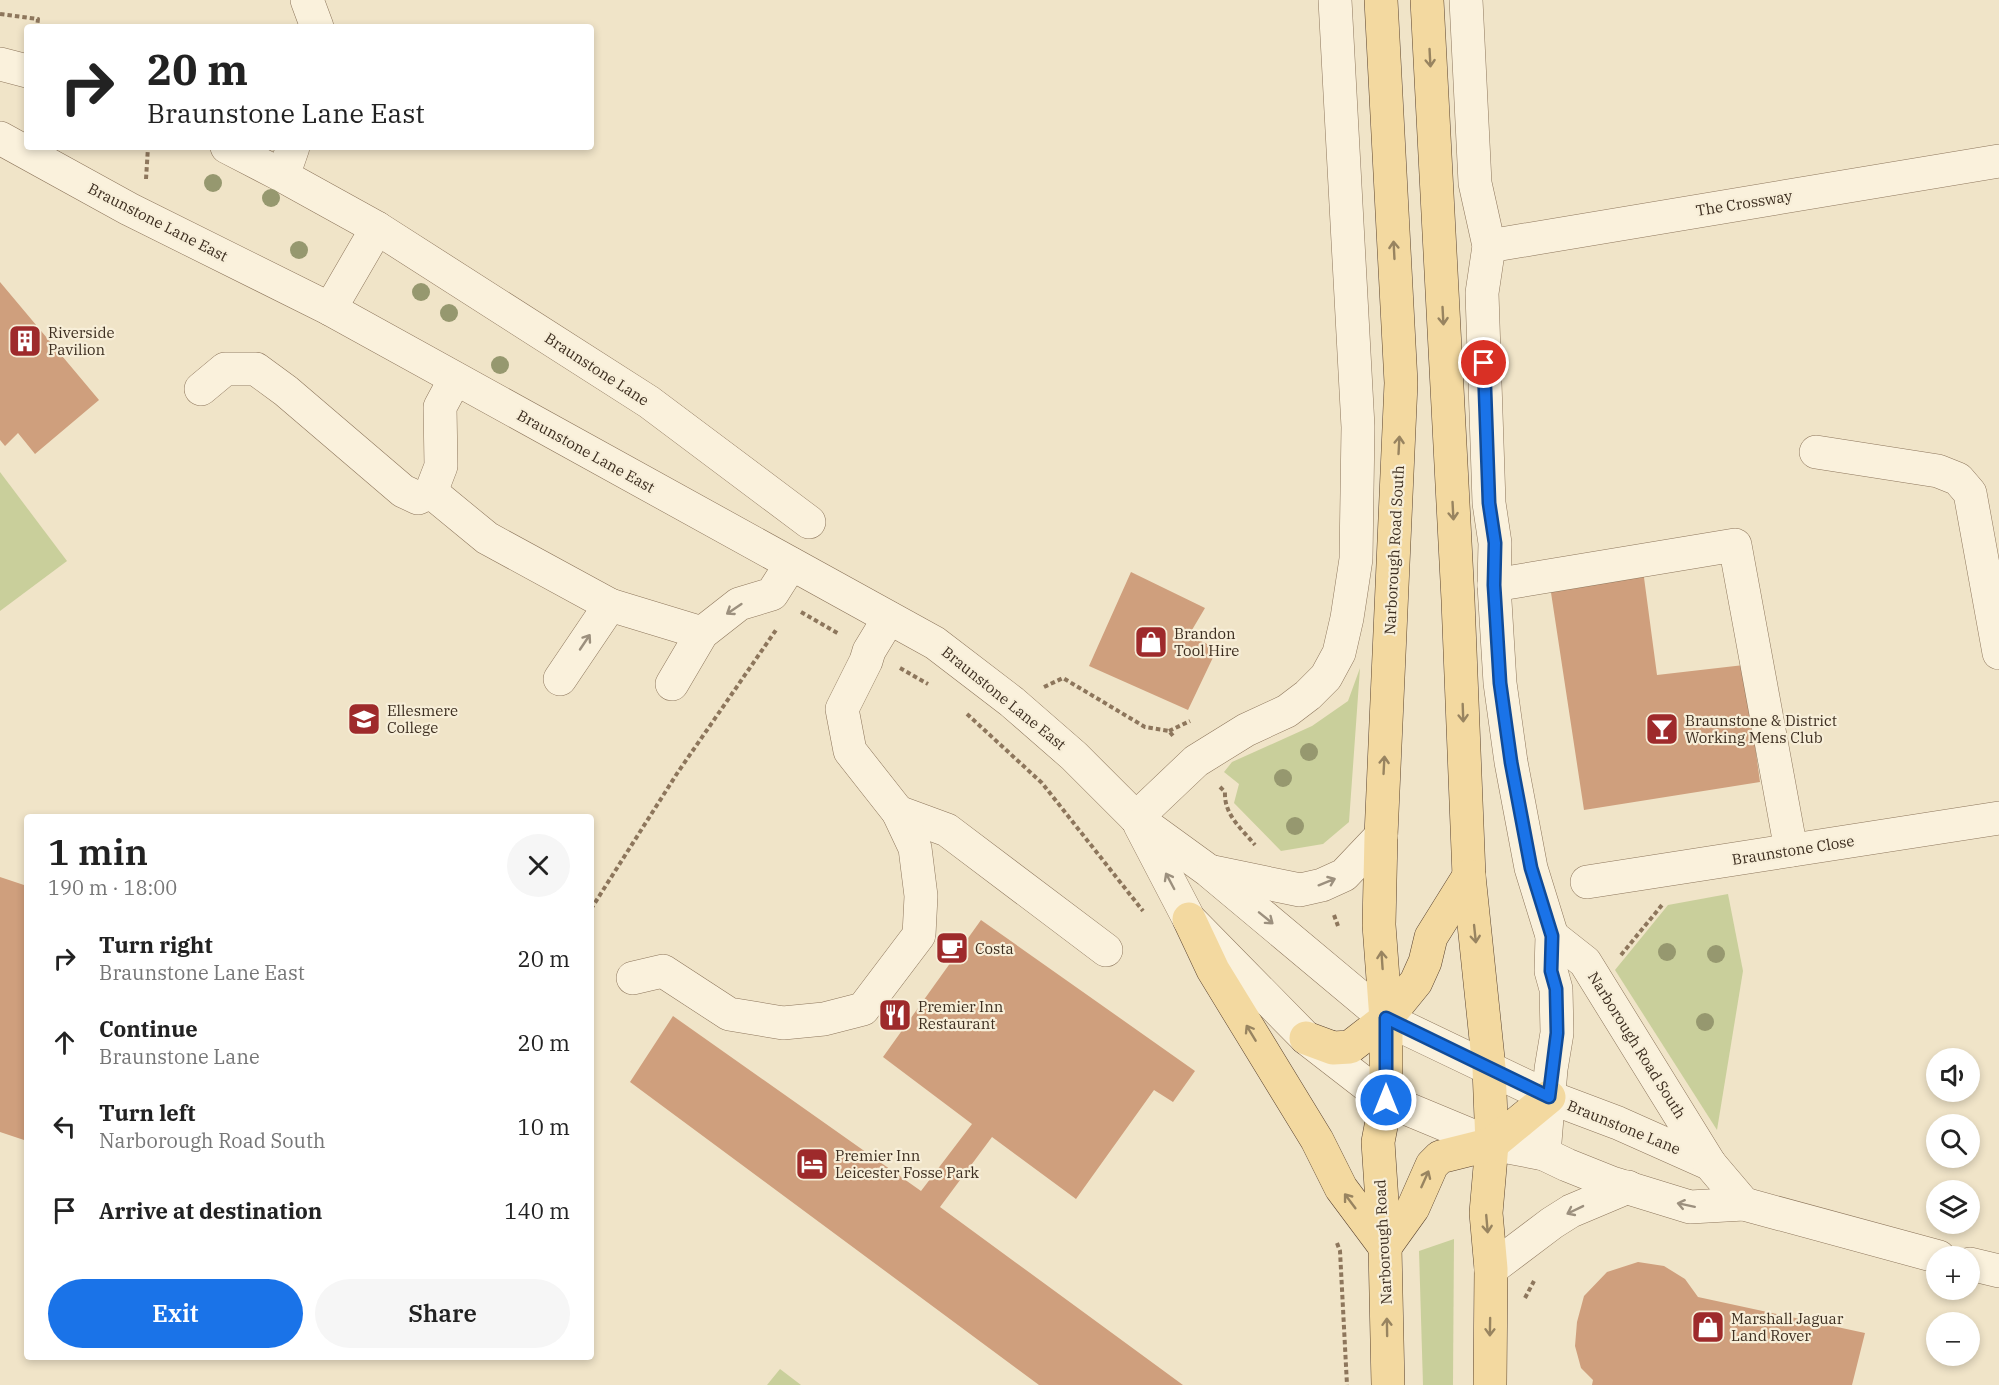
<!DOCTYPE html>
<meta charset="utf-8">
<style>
:root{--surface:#fff;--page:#f6f6f6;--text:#222;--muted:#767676;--accent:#1a73e8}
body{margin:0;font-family:"IBM Plex Serif",serif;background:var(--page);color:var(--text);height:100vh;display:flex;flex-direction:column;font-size:22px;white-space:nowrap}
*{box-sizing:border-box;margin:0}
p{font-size:20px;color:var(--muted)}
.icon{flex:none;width:33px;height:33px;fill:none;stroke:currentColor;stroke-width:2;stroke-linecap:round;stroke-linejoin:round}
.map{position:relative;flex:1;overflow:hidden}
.side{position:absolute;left:24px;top:814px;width:570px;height:546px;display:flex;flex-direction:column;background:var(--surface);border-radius:6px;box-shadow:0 3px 9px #0003}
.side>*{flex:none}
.hud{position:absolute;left:24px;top:24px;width:570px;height:126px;border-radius:6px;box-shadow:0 3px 9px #0003;background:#fff;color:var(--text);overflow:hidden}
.controls{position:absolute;left:1926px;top:1048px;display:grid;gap:12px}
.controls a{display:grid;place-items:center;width:54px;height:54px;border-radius:50%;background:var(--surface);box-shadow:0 3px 9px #0003;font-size:30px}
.pin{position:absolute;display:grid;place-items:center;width:51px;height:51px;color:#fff;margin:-26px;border:3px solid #fff;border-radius:50%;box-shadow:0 2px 6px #0007}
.me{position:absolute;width:66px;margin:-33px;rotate:0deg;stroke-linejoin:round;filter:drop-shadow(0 0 4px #0008)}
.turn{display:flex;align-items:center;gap:21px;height:126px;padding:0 24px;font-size:27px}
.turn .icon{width:78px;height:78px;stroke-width:2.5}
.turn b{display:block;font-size:42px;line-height:51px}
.round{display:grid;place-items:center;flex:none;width:63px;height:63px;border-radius:32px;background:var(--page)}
.headline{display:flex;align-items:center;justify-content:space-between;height:102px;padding:0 24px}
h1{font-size:36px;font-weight:600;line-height:45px}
.primary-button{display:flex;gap:12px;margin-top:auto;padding:12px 24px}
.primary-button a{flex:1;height:69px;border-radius:36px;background:var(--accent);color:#fff;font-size:24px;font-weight:600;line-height:69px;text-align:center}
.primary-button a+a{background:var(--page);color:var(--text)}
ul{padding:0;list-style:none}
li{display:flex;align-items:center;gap:18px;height:84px;padding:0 24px}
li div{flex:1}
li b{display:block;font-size:22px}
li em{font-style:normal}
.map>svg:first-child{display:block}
.green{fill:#c9cf9b}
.building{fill:#cf9f7d}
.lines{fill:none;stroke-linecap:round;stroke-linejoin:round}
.minor-casing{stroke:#8d765c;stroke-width:34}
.major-casing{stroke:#5b4430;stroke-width:34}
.path{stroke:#8d765c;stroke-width:4;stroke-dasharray:4.5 3;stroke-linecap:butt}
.minor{stroke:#faf1dc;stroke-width:33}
.major{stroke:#f3d9a0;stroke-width:33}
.tree{fill:#96986f}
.oneway{stroke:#988460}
.oneway2{stroke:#9c907e}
.route-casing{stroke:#114b97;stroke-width:15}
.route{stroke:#1a73e8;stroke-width:10}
.labels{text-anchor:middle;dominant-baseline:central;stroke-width:4.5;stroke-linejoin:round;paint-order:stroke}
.street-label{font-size:15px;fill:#3d2e20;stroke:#f7eed8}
.poi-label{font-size:15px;fill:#3d2e20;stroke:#f7eed8;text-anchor:start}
</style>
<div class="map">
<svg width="1999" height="1385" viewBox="0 0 1999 1385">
<rect width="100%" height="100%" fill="#f0e4c8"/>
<g class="green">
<path d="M 0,472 L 67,561 L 0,611 Z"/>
<path d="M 1360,668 L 1349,822 L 1323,844 L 1281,851 L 1234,803 L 1239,784 L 1224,772 L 1232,762 L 1312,726 L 1348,701 Z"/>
<path d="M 1728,894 L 1743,971 L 1717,1130 L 1615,970 L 1668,905 Z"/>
<path d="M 1454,1239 L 1453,1385 L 1423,1385 L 1419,1251 Z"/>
<path d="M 780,1369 L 801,1385 L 767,1385 Z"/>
</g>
<g class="building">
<path d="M 0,282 L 99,400 L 35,454 L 18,433 L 5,446 L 0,440 Z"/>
<path d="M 1643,570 L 1657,675 L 1744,665 L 1760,782 L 1584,810 L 1550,586 Z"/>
<path d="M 1131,572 L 1205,608 L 1189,635 L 1217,649 L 1188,710 L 1089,666 Z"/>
<path d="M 0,877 L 27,886 L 27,1141 L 0,1132 Z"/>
<path d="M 981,920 L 1195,1071 L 1173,1102 L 1154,1090 L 1076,1199 L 992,1137 L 940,1207 L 1183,1385 L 1039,1385 L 630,1082 L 673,1016 L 921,1191 L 972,1124 L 883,1057 Z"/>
<path d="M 1638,1262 L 1664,1266 L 1685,1279 L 1698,1297 L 1865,1333 L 1852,1385 L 1592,1385 L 1593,1380 L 1581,1368 L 1575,1346 L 1577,1322 L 1584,1296 L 1607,1272 Z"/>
</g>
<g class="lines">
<g class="minor-casing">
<g id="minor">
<path d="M 307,0 L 317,27"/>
<path d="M 1466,0 L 1475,183 L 1489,246 L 1482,293 L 1489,503 L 1495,543 L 1494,585 L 1500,683 L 1511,762 L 1531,868 L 1552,936 L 1551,971 L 1556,989 L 1557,1033 L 1551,1069 L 1544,1154"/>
<path d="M 0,64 L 27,71"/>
<path d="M 0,138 L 129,209 L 330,309 L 935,643 L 1012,702 L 1074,756 L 1136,818 L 1209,871 L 1386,1019 L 1549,1097 L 1618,1123 L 1710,1164 L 1744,1204"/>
<path d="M 227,147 L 283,176 L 377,228 L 649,402 L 809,522"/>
<path d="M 283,176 L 293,147"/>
<path d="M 1489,246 L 1999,161"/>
<path d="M 330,309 L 377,228"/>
<path d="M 201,389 L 225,369 L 256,369 L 286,391 L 403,491 L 418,498 L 431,492 L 441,466 L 440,407 L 455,379"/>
<path d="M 1816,452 L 1938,471 L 1958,479 L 1970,493 L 1999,653"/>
<path d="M 431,492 L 487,538 L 610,605 L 702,633"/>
<path d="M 1494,585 L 1735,545 L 1791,850"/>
<path d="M 560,679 L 610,605"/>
<path d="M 672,684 L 702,633 L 739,604 L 772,594 L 791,564"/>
<path d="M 898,812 L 947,830 L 1106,950"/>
<path d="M 1136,818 L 1196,761 L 1246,730 L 1287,711 L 1308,695 L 1326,677 L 1339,653 L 1347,618 L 1356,559 L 1358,427 L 1335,0"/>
<path d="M 1140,825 L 1189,919 L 1306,1038 L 1386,1100 L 1492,1144 L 1544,1154 L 1567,1165 L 1612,1183 L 1690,1207 L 1744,1204 L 1939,1257"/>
<path d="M 1213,872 L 1300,890 L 1322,885 L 1344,875 L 1381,836"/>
<path d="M 1587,882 L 1999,818"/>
<path d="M 1552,936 L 1585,962 L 1710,1164"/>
<path d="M 633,978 L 663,971 L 729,1014 L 783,1023 L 824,1019 L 863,1009 L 919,935 L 921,896 L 915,848 L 898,812 L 850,751 L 842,709 L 866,661 L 869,651 L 889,618"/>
<path d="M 1970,1264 L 1999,1271"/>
<path d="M 1491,1269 L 1552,1223 L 1571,1211 L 1628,1187"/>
</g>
</g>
<g class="major-casing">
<g id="major">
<path d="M 1381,0 L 1401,383 L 1381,836 L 1379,925 L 1386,1019 L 1386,1100 L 1378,1142 L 1385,1247 L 1388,1385"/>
<path d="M 1427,0 L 1458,600 L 1469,876 L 1489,1068 L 1492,1144 L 1486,1213 L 1491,1269 L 1490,1385"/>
<path d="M 1189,919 L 1213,970 L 1317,1140 L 1341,1188 L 1385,1247"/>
<path d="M 1306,1038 L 1333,1048 L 1350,1047 L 1386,1019 L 1416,982 L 1425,962 L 1431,937 L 1469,876"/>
<path d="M 1385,1247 L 1413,1208 L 1432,1165 L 1440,1157 L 1492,1144 L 1549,1097"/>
</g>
</g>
<g class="path">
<path d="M 0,14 L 38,19 L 37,27"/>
<path d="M 146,179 L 148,147"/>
<path d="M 801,612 L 839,634"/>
<path d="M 900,668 L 928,684"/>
<path d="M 1044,687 L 1063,678 L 1145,727 L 1169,731 L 1174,737"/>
<path d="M 967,714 L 1042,783 L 1143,911"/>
<path d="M 1169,731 L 1190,721"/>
<path d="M 1220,787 L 1225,792 C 1224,815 1241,828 1255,845"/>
<path d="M 591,909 L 678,772 L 776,630"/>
<path d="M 1334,915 L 1338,926"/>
<path d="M 1621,955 L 1662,905"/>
<path d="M 1337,1243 L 1340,1251 L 1347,1385"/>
<path d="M 1525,1298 L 1534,1281"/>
</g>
<use href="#minor" class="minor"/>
<use href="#major" class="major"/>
</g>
<g class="tree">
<circle cx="213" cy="183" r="9"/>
<circle cx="271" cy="198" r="9"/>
<circle cx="299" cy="250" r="9"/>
<circle cx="421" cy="292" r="9"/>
<circle cx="449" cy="313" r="9"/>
<circle cx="500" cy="365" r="9"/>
<circle cx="1309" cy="752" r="9"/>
<circle cx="1283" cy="778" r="9"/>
<circle cx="1295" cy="826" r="9"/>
<circle cx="1667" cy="952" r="9"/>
<circle cx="1716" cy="954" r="9"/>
<circle cx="1705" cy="1022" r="9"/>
</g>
<defs><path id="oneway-shaft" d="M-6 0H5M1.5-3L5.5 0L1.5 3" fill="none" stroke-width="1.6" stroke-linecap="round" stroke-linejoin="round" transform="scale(1.5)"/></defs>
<g class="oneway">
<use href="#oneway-shaft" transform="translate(1430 58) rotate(87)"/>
<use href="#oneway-shaft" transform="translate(1394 250) rotate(-93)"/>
<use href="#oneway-shaft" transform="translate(1443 316) rotate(87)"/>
<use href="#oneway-shaft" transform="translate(1399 445) rotate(-87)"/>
<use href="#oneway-shaft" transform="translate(1453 511) rotate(87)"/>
<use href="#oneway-shaft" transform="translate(1463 713) rotate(88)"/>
<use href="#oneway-shaft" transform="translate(1384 765) rotate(-87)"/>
<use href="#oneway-shaft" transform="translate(1475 934) rotate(84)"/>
<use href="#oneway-shaft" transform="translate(1382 960) rotate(-94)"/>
<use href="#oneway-shaft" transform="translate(1251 1033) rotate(-121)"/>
<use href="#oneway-shaft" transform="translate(1425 1179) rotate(-66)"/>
<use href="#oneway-shaft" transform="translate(1350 1201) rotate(-127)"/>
<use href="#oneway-shaft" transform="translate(1487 1224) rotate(85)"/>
<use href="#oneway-shaft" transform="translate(1387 1327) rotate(-91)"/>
<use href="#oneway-shaft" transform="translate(1490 1327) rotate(91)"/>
</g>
<g class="oneway2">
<use href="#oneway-shaft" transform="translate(734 609) rotate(146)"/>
<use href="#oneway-shaft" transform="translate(585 642) rotate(-56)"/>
<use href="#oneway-shaft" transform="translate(1170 881) rotate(-118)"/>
<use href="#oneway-shaft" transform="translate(1327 882) rotate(-22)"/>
<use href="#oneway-shaft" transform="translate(1266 918) rotate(39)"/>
<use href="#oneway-shaft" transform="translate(1686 1205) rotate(-168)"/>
<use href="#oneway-shaft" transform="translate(1575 1210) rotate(154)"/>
</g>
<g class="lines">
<g class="route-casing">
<path id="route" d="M 1386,1100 L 1386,1018 L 1549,1097 L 1557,1033 L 1556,989 L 1551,971 L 1552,936 L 1531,868 L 1511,762 L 1500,683 L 1494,585 L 1495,543 L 1489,503 L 1484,363"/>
</g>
<use href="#route" class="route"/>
</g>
<defs>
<g id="building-square" transform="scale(1.725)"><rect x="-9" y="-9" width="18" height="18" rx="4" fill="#9e2a2b" stroke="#f7eed8"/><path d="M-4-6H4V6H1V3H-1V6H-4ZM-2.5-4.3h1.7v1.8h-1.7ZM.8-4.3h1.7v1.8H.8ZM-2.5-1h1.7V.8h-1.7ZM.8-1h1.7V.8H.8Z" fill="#fff"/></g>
<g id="shop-square" transform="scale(1.725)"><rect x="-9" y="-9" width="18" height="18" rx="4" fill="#9e2a2b" stroke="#f7eed8"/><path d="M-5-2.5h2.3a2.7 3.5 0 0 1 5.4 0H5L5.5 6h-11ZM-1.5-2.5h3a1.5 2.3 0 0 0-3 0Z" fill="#fff"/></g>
<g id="school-square" transform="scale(1.725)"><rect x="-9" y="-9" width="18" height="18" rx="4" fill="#9e2a2b" stroke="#f7eed8"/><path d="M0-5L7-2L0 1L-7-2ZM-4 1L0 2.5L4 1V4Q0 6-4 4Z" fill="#fff"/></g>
<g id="bar-square" transform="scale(1.725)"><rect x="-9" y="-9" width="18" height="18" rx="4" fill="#9e2a2b" stroke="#f7eed8"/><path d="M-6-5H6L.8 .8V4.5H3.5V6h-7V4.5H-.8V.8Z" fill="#fff"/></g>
<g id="cafe-square" transform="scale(1.725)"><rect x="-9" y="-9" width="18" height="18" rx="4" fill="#9e2a2b" stroke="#f7eed8"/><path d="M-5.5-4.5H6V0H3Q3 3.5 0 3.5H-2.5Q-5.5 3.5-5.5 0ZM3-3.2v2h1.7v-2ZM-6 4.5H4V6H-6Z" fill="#fff"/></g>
<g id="restaurant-square" transform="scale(1.725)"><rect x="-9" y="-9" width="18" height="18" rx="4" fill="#9e2a2b" stroke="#f7eed8"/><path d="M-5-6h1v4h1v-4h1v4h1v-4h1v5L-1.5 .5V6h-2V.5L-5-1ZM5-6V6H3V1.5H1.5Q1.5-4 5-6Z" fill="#fff"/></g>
<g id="hotel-square" transform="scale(1.725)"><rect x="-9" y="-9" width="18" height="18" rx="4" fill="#9e2a2b" stroke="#f7eed8"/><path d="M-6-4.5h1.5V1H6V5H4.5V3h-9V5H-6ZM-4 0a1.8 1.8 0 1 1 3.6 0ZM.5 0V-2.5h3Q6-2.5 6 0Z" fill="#fff"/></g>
</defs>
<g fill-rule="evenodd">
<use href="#building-square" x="25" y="341"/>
<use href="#shop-square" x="1151" y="642"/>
<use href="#school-square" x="364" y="719"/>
<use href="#bar-square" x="1662" y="729"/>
<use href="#cafe-square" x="952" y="948"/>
<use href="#restaurant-square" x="895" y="1015"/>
<use href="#hotel-square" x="812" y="1164"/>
<use href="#shop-square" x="1708" y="1327"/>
</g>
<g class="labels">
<g class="street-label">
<text transform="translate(1744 203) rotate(-9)">The Crossway</text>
<text transform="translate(158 222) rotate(27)">Braunstone Lane East</text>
<text transform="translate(597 369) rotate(33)">Braunstone Lane</text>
<text transform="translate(586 451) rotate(29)">Braunstone Lane East</text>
<text transform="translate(1394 550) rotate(-87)">Narborough Road South</text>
<text transform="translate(1004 698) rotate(39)">Braunstone Lane East</text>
<text transform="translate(1793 850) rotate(-9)">Braunstone Close</text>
<text transform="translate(1637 1045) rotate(58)">Narborough Road South</text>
<text transform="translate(1624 1127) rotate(22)">Braunstone Lane</text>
<text transform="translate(1383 1242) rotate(-93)">Narborough Road</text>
</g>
<g class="poi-label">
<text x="48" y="332">Riverside<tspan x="48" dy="17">Pavilion</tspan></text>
<text x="1174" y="633">Brandon<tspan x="1174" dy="17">Tool Hire</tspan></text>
<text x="387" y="710">Ellesmere<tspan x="387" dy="17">College</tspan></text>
<text x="1685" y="720">Braunstone &amp; District<tspan x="1685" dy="17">Working Mens Club</tspan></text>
<text x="975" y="948">Costa</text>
<text x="918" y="1006">Premier Inn<tspan x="918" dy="17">Restaurant</tspan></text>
<text x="835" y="1155">Premier Inn<tspan x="835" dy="17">Leicester Fosse Park</tspan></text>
<text x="1731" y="1318">Marshall Jaguar<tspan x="1731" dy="17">Land Rover</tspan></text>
</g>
</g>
</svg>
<div class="controls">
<a><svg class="icon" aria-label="sound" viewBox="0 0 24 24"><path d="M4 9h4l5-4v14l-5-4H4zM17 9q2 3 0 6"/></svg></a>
<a><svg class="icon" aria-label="search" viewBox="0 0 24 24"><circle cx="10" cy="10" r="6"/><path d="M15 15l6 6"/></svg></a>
<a><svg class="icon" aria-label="layers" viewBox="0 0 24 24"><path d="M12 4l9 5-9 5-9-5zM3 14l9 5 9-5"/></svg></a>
<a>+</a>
<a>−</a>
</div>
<div class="pin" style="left:1484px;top:363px;background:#d93025"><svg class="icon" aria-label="arrive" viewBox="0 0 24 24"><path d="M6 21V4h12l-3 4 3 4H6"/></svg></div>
<svg class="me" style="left:1386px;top:1100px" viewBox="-20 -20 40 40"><circle r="17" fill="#1a73e8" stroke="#fff" stroke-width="3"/><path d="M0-11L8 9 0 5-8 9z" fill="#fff"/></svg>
<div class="hud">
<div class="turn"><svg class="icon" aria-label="right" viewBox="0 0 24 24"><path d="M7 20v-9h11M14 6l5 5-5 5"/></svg><div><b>20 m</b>Braunstone Lane East</div></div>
</div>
<section class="side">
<div class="headline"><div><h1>1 min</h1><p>190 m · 18:00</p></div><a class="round"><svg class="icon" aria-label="close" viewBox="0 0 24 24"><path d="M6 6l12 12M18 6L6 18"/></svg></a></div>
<ul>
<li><svg class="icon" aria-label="right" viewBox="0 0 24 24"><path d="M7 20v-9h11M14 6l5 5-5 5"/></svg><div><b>Turn right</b><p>Braunstone Lane East</p></div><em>20 m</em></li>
<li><svg class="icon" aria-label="ahead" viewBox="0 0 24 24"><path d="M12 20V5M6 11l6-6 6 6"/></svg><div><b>Continue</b><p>Braunstone Lane</p></div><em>20 m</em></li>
<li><svg class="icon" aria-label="left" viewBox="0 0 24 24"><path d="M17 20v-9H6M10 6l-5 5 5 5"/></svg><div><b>Turn left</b><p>Narborough Road South</p></div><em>10 m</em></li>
<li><svg class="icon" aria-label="arrive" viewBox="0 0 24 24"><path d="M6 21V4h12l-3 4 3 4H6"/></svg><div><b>Arrive at destination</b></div><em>140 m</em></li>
</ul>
<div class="primary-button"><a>Exit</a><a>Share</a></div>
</section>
</div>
